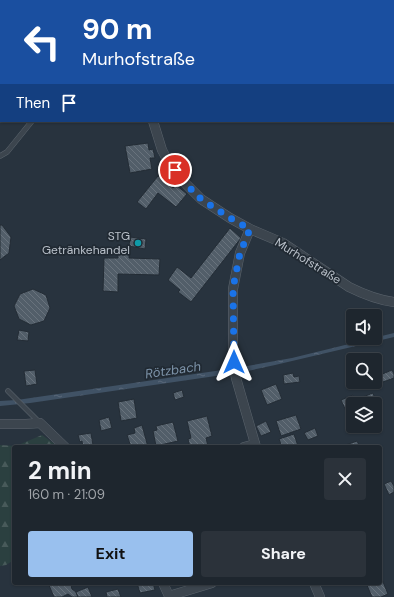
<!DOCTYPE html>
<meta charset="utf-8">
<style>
:root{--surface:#1e262e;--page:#2b323a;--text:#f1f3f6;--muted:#a1a5aa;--line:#3c434a;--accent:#99c0ee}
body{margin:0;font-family:"DM Sans",sans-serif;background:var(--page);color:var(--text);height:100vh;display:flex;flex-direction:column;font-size:15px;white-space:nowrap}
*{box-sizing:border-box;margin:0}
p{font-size:13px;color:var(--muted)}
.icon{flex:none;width:22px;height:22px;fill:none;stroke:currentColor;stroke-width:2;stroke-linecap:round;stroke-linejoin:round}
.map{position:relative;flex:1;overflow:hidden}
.side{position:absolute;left:12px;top:445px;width:370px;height:140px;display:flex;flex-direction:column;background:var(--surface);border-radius:4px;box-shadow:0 1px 3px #0004,0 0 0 1px var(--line)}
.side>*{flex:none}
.hud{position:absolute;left:0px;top:0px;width:394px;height:122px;box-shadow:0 1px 3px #0004,0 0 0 1px var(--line);background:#1a4fa0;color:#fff;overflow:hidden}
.fabs{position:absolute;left:346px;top:309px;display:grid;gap:8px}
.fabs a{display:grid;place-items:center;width:36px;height:36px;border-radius:4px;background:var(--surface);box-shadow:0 1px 3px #0004,0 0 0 1px var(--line);font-size:20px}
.pin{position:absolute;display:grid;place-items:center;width:34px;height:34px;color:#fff;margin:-17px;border:2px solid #fff;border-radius:50%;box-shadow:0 1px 4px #0007}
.me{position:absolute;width:44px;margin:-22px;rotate:0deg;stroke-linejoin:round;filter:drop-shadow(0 0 3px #0008)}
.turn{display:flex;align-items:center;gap:14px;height:84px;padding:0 16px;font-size:18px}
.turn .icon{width:52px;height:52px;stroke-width:2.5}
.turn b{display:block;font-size:28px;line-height:34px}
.then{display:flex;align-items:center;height:38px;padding:0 16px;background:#0003;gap:8px;font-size:15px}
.round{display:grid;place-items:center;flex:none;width:42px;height:42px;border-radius:4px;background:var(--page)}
.headline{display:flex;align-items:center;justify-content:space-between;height:68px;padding:0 16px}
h1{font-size:24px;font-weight:700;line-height:30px}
.button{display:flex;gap:8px;margin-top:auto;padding:8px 16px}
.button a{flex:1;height:46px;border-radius:4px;background:var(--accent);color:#111;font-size:16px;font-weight:700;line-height:46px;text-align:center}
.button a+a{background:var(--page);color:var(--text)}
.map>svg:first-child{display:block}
.forest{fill:url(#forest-firs)}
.water{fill:url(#water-ripples)}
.building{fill:url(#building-back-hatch);stroke:#232c35}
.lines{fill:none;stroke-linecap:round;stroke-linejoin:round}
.lane-casing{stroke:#5a636c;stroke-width:5.5}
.street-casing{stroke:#5a636c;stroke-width:10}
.lane{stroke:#3c454e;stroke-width:4.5}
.street{stroke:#3c454e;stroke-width:9}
.route{stroke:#1a73e8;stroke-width:7;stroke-dasharray:0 12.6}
.culture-dot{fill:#0f9aa8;stroke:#212a33;stroke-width:1.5}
.labels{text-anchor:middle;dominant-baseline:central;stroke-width:3.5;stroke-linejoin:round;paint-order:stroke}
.poi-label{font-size:12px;fill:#b9c0c9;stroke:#212a33;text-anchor:end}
.street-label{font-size:12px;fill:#b9c0c9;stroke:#212a33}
.water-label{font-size:13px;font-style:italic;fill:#7d93a9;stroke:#212a33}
</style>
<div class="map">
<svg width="394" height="597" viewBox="0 0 394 597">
<defs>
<pattern id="forest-firs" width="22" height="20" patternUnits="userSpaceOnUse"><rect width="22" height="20" fill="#2b4040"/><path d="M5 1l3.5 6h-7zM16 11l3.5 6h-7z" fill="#485a5a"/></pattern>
<pattern id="water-ripples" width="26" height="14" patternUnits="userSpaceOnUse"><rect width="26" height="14" fill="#405265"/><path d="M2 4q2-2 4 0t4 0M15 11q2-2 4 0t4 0" fill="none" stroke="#5a697a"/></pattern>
<pattern id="building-back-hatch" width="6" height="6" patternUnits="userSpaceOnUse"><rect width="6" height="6" fill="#525e69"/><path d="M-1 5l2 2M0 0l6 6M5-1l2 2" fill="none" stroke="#69737d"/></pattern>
</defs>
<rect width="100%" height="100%" fill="#28333e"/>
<path class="forest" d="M 42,435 L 59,447 L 14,447 L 14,560 L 6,565 L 0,566 L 0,445 L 16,446 Z"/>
<path class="water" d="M 394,333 L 394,337 L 275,365 L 243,372 L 30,403 L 0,406 L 0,401 L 17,400 L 236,368 L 292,358 Z"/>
<g class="building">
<path d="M 148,143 L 149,150 L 153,149 L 155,158 L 150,158 L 152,169 L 130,173 L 125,146 Z"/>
<path d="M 158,176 L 173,188 L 176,185 L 187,194 L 176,207 L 158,193 L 146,209 L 137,202 Z"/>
<path d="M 0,225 L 2,225 L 11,237 L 9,253 L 0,260 Z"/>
<path d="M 230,228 L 241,238 L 191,302 L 178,292 L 180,290 L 168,280 L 177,267 L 191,278 Z"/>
<path d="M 130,237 L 146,239 L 145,249 L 129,246 Z"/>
<path d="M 118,247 L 129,247 L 129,258 L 160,259 L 159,275 L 118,274 L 118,292 L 103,291 L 104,258 L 118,258 Z"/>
<path d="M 33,289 L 46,295 L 50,308 L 44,321 L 31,325 L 19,319 L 14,306 L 20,294 Z"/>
<path d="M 19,330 L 29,332 L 28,341 L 17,340 Z"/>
<path d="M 35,370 L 37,384 L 26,386 L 24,371 Z"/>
<path d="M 392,370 L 394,374 L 394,378 L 383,382 L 380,375 Z"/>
<path d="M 293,373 L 294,377 L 299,376 L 300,382 L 284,384 L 283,375 Z"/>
<path d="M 276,384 L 282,399 L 267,405 L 261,390 Z"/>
<path d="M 182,390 L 184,397 L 175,400 L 173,393 Z"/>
<path d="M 373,393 L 375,399 L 363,404 L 353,404 L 353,408 L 346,411 L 341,400 L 353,395 L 355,400 Z"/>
<path d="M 134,399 L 137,418 L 121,421 L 118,402 Z"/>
<path d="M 296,415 L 301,429 L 281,436 L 276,421 Z"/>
<path d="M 207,416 L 212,436 L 206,438 L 208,446 L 202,447 L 190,447 L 188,439 L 191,438 L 187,421 Z"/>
<path d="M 109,417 L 112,428 L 101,431 L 99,420 Z"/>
<path d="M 266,421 L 271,432 L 261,436 L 256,426 Z"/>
<path d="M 173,422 L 178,441 L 156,446 L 153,431 L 157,430 L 156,426 Z"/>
<path d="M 142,425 L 148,447 L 131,447 L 127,435 L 135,433 L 134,428 Z"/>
<path d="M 315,428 L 318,436 L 308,440 L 304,433 Z"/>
<path d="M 91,433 L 93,445 L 83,447 L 82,441 L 80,442 L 78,435 Z"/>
<path d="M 294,434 L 298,446 L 295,447 L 282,447 L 279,439 Z"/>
<path d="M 357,441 L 360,447 L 340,447 Z"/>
<path d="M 391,481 L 394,486 L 394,492 L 389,495 L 384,484 Z"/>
<path d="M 380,577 L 381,577 L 388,594 L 381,597 L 372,597 L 366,583 L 380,583 Z"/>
<path d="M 48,583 L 70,583 L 72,589 L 76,592 L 78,597 L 72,597 L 68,594 L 62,597 L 54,597 Z"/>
<path d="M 137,583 L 153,583 L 155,590 L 140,593 Z"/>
<path d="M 88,587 L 92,597 L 78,597 L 76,592 Z"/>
<path d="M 118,589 L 121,597 L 107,597 L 106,592 Z"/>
</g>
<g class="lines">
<g class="lane-casing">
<g id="lane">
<path d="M 0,156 L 7,152 L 32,121"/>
<path d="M 8,391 L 39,422"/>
</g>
</g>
<g class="street-casing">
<g id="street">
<path d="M 175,1 L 175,0"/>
<path d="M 153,121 L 162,150 L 169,163 L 180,178 L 201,199 L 230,218 L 250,229 L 283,243 L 349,287 C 363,294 378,300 394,302"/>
<path d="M 250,229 L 240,253 L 233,289 L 233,362 L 236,378 L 256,447"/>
<path d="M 0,424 L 26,424 L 40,423 L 65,447"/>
<path d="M 244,447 L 255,444"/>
<path d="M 163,583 L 169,596 L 212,583"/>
<path d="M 314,583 L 320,597"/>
</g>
</g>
<use href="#lane" class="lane"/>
<use href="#street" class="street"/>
</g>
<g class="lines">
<path class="route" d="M 175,170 L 180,178 L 201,199 L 230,218 L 250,229 L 240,253 L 233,288 L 234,362"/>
</g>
<circle class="culture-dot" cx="138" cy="243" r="4"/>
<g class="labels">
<g class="poi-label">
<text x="130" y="236">STG<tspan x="130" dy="14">Getränkehandel</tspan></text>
</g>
<g class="street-label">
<text transform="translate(308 261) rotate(32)">Murhofstraße</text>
</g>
<g class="water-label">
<text transform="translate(173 370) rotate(-8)">Rötzbach</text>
</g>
</g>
</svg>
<div class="fabs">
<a><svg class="icon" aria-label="sound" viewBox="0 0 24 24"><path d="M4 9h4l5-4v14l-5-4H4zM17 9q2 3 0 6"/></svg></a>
<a><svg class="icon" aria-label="search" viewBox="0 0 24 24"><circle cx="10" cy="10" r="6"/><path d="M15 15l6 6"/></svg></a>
<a><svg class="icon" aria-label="layers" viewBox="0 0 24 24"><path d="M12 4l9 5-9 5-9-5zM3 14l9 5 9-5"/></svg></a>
</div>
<div class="pin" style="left:175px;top:170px;background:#d93025"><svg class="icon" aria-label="arrive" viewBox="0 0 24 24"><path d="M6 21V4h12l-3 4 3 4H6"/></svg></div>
<svg class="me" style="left:234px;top:362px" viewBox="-20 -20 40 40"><path d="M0-17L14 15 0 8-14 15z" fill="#1a73e8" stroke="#fff" stroke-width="4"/></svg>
<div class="hud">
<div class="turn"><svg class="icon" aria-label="left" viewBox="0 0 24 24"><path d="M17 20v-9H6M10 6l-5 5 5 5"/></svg><div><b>90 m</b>Murhofstraße</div></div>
<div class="then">Then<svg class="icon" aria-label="arrive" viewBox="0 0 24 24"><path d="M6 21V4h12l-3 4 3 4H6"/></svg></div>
</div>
<section class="side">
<div class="headline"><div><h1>2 min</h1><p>160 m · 21:09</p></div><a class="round"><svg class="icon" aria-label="close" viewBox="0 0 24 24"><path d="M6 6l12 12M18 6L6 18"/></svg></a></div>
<div class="button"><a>Exit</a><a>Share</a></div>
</section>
</div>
